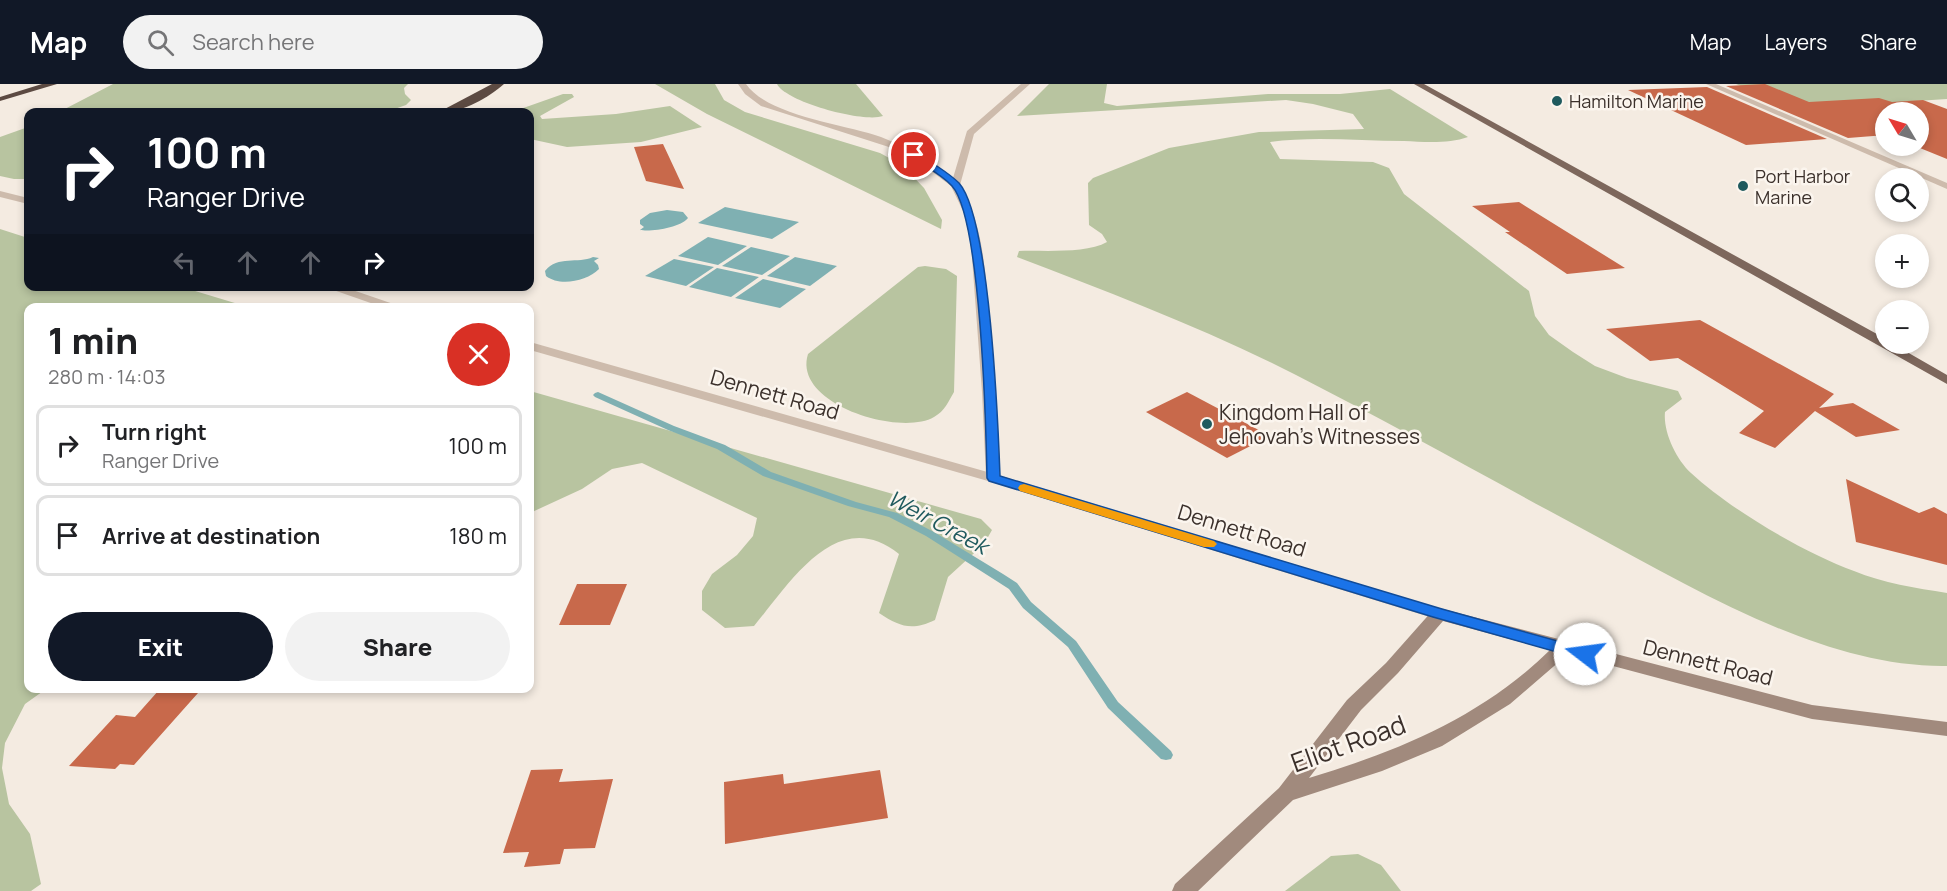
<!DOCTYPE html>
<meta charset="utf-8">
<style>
:root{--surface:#fff;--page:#f2f2f2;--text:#202124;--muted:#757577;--line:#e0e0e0;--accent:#111827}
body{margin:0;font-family:Manrope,sans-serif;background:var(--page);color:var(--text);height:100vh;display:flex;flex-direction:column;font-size:22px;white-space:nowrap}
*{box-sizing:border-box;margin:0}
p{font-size:20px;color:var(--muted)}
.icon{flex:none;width:33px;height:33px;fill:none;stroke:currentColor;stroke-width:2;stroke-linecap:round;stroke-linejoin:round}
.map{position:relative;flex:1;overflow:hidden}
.panel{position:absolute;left:24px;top:219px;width:510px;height:390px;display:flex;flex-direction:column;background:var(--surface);border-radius:12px;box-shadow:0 3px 9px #0003}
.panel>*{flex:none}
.banner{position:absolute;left:24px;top:24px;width:510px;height:183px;border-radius:12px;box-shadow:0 3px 9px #0003;background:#111827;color:#fff;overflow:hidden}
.needle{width:39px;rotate:308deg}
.buttons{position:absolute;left:1875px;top:18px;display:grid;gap:12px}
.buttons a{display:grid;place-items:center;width:54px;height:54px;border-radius:50%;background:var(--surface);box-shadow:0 3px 9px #0003;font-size:30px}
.pin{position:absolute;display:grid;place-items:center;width:51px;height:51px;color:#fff;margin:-26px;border:3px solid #fff;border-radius:50%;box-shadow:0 2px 6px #0007}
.me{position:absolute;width:66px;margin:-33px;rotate:285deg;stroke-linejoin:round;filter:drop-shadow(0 0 4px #0008)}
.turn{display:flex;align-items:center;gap:21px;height:126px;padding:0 24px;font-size:27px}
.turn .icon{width:78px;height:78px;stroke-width:2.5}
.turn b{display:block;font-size:42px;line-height:51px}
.lanes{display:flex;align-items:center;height:57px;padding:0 24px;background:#0003;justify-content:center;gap:30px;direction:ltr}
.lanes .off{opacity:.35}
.round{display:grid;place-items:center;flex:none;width:63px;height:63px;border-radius:32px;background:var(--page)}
.head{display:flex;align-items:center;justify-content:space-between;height:102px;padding:0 24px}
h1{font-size:36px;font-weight:800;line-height:45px}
.button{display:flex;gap:12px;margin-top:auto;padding:12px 24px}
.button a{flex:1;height:69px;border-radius:36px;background:var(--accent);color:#fff;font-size:24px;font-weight:800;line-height:69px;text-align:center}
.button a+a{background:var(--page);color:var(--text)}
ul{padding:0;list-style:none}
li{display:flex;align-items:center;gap:18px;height:81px;margin:0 12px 9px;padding:0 12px;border:3px solid var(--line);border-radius:12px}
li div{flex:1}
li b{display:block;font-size:22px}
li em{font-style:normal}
header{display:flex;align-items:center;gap:36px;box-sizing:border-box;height:84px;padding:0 30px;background:var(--accent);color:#fff}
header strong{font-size:28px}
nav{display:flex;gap:33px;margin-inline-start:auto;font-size:21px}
.search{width:420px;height:54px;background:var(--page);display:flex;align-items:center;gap:15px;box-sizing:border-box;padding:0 21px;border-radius:33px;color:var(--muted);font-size:22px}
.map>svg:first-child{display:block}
.green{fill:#b8c4a0}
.water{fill:#7fb0b2}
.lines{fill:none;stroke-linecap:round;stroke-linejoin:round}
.stream{fill:#7fb0b2;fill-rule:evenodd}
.building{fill:#c8694b}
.minor{fill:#cdbbac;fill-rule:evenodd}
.tertiary{fill:#cdbbac;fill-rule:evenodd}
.secondary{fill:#a18a7d;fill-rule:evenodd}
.primary{fill:#7d675c;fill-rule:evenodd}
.motorway{fill:#5c4a42;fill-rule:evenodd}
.route{fill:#1a73e8;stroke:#114b97;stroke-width:1.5}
.slow{fill:#f59e0b}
.poi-dot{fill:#1f5a5e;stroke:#fbf5ee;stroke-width:2}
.labels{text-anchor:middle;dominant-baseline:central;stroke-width:5;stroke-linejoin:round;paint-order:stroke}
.far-poi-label{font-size:18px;fill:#3b302b;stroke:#fbf5ee;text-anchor:start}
.street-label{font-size:21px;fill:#3b302b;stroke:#fbf5ee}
.poi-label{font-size:21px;fill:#3b302b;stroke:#fbf5ee;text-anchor:start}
.water-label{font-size:22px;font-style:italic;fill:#1f5a5e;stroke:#fbf5ee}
.near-street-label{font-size:26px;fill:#3b302b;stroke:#fbf5ee}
</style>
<header>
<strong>Map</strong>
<div class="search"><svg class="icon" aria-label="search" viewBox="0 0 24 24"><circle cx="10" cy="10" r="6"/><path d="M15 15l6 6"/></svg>Search here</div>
<nav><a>Map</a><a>Layers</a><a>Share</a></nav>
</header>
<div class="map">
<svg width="1947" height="807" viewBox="0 0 1947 807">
<rect width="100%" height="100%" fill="#f4ebe1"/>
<g class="green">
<path d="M 113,0 L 408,0 L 404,4 L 405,10 L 411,16 L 406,21 L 386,28 L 59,28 Z"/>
<path d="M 655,0 L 715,0 L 724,16 L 745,28 L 880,69 L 902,81 L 924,104 L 942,136 L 941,145 L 707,30 Z"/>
<path d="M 777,0 L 856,0 L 883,32 C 863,39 786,18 777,0 Z"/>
<path d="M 1049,0 L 1107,0 L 1104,19 L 1117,22 L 1268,10 L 1340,10 L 1390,5 L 1468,53 C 1449,60 1424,58 1404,57 C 1360,57 1313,52 1270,58 L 1280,75 L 1373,78 L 1389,84 L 1404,110 L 1529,207 L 1535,232 L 1549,251 L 1573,268 L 1595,282 L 1627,294 L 1678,307 L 1682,315 L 1665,328 C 1663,348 1676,375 1691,389 C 1731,426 1803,468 1854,487 C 1883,499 1916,504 1947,509 L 1947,582 C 1826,584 1698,507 1594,451 C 1495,398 1396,342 1296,291 C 1206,245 1111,209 1017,173 L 1019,167 C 1043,166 1086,170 1107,158 L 1102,150 L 1089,141 L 1088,99 L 1093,94 L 1169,64 L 1259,48 L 1364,45 L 1353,30 L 1313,20 L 1286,16 L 1017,32 Z"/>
<path d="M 1736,0 L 1947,0 L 1947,15 L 1795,25 Z"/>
<path d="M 563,10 L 572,10 L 574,13 L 540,32 L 542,35 L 616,30 L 670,22 L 702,43 L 641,58 L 567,63 L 530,55 L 530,28 L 512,28 Z"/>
<path d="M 28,43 L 28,95 L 14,95 L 0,92 L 0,53 Z"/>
<path d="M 0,145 L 28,154 L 28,202 L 182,203 L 248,223 L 28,224 L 28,604 L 46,605 L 25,620 L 5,659 L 2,684 L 9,720 L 30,750 L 41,800 L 31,807 L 0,807 Z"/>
<path d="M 925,182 L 946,185 L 957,192 L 954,308 C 948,318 945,327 934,333 C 900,353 792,320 808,270 L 918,183 Z"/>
<path d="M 530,307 L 981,435 L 992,446 L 984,460 L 948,493 L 935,536 C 912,547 900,543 879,529 L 899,470 C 837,420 790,499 754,542 L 725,544 L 702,526 L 702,507 L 712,490 L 737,471 L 753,452 L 757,434 L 642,379 L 612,385 L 582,405 L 530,429 Z"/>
<path d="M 1358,770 L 1381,781 L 1401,807 L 1285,807 L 1331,772 Z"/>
</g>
<g class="water">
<path d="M 725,123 L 799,138 L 772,155 L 698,139 Z"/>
<path d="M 667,126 L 683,128 L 688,134 C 680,144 651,148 640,146 L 644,143 L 640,140 L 640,136 L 650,129 Z"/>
<path d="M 708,153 L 747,162 L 718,181 L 678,172 Z"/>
<path d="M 751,163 L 790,172 L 762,191 L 722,182 Z"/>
<path d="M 593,173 L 599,174 L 594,177 L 598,181 L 599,185 C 587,197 560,203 546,192 L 545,187 C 558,171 578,180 593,173 Z"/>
<path d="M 795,173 L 837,182 L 810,202 L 767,192 Z"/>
<path d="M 674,175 L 714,183 L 686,202 L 645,192 Z"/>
<path d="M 717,184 L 759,193 L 731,213 L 689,203 Z"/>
<path d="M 763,195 L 806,205 L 780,224 L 735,214 Z"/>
</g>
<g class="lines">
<path class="stream" d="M 598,308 L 674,342 L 725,361 L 771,388 L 856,418 L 897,429 L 934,448 L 1003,490 L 1017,499 L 1031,518 L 1076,557 L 1118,618 L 1171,667 L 1173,671 L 1171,675 L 1166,676 L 1161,675 L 1108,624 L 1068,563 L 1023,524 L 1009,505 L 995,496 L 926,452 L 889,433 L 848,422 L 763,392 L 717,365 L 668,346 L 595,313 L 593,311 L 595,309 Z"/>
</g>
<g class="building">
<path d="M 1765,0 L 1809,18 L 1879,14 L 1892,18 L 1923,16 L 1947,25 L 1947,75 L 1915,62 L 1918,62 L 1918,28 L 1886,28 L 1886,51 L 1848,54 L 1726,2 Z"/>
<path d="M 1707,3 L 1827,55 L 1746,61 L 1628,6 Z"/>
<path d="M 663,60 L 684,105 L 646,97 L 634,63 Z"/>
<path d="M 1519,118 L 1559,143 L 1625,184 L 1567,190 L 1505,148 L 1510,148 L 1472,122 Z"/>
<path d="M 1700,236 L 1834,310 L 1819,324 L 1853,319 L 1900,346 L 1856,353 L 1815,327 L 1775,364 L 1739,349 L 1764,327 L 1678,274 L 1650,277 L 1606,245 Z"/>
<path d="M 1187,308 L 1270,352 L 1227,374 L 1146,328 Z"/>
<path d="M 1846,395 L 1919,429 L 1934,423 L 1947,430 L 1947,481 L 1856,458 Z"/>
<path d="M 577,500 L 627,500 L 610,541 L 559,541 Z"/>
<path d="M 159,606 L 198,609 L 134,681 L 120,680 L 115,685 L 69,682 L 116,631 L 135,633 Z"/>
<path d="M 563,685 L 559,698 L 613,695 L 595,764 L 564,765 L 560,780 L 524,783 L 529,768 L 503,769 L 531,686 Z"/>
<path d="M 880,686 L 888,734 L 725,760 L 724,698 L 783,690 L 784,700 Z"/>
</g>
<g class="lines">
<g class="minor">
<path d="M 738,0 L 746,0 C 768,32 844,40 881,53 C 907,63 930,78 953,94 L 967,47 L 1021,0 L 1030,0 L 974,50 L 960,101 C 985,143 985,192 990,239 C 994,290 999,342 1000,394 L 998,397 L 988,397 L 986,394 L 982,308 L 971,160 L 964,129 L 951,102 L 922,80 L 892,64 L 761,22 L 745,10 Z"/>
<path d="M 1706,0 L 1716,0 L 1947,99 L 1947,105 Z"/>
</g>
<g class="tertiary">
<path d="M 0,107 L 28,114 L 28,120 L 0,113 Z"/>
<path d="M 322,202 L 341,202 L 405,224 L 385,224 Z"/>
<path d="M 530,258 L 998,391 L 1445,526 L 1448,530 L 1445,534 L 1433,534 L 988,397 L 530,266 Z"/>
</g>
<path class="secondary" d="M 1439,524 L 1812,621 L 1947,638 L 1947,652 L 1812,635 L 1568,570 L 1510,620 L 1442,662 L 1382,687 L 1293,716 L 1198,807 L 1172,807 L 1175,800 L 1279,704 L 1347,616 L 1386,579 L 1433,526 ZM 1443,537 L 1550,566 C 1483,632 1399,667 1309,694 L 1361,626 L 1398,589 Z"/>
<path class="primary" d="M 1414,0 L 1424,0 L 1886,255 L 1886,260 L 1893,260 L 1947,291 L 1947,300 Z"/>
<g class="motorway">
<path d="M 42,0 L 57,0 L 0,17 L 0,13 Z"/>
<path d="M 492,0 L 504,0 C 488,14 460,30 439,28 Z"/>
</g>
</g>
<path class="route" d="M 914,69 C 925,73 951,91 959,99 C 990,134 998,338 1000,392 L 1442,525 L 1590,566 L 1593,570 L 1590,574 L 1585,576 L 1433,533 L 989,397 L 987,394 C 986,343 981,134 952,102 C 941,90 924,82 911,73 L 911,69 Z"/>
<path class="slow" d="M 1024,400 L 1214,457 L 1217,460 L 1214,463 L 1204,463 L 1020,407 L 1018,404 L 1020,401 Z"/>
<g class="poi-dot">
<circle cx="1557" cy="17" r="6"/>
<circle cx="1743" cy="102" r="6"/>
<circle cx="1207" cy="340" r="6"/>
</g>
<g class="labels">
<g class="far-poi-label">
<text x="1569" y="17">Hamilton Marine</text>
<text x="1755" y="92">Port Harbor<tspan x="1755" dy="21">Marine</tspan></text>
</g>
<g class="street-label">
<text transform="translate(775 310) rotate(16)">Dennett Road</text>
<text transform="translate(1242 446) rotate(17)">Dennett Road</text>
<text transform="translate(1708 578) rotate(14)">Dennett Road</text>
</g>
<g class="poi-label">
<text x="1219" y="328">Kingdom Hall of<tspan x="1219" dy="24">Jehovah’s Witnesses</tspan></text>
</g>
<g class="water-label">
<text transform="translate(938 438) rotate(28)">Weir Creek</text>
</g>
<g class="near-street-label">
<text transform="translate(1348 659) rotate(-20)">Eliot Road</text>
</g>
</g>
</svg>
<div class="buttons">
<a><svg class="needle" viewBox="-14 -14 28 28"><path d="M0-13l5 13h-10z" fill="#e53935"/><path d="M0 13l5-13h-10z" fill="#757577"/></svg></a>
<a><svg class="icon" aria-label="search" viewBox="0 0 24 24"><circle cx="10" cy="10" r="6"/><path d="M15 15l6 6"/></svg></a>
<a>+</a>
<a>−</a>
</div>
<div class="pin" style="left:914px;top:71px;background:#d93025"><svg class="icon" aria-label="arrive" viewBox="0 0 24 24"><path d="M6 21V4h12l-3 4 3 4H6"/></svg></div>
<svg class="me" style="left:1585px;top:570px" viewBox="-20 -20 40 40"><circle r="19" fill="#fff"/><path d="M0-13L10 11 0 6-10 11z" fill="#1a73e8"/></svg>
<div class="banner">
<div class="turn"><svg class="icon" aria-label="right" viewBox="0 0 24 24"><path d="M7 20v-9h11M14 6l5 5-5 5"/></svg><div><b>100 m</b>Ranger Drive</div></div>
<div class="lanes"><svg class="icon off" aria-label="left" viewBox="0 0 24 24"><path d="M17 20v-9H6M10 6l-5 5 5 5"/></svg><svg class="icon off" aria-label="ahead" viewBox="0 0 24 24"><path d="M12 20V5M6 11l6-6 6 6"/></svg><svg class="icon off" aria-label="ahead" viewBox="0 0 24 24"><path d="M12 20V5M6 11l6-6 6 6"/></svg><svg class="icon" aria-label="right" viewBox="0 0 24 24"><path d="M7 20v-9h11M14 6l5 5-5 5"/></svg></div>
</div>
<section class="panel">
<div class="head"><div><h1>1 min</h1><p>280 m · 14:03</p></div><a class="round" style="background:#d93025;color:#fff"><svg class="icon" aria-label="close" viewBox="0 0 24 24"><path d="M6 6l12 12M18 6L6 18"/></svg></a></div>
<ul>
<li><svg class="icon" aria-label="right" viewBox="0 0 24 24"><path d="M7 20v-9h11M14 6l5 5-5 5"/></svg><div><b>Turn right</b><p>Ranger Drive</p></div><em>100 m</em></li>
<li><svg class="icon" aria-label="arrive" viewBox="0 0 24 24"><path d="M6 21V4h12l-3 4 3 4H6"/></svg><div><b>Arrive at destination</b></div><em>180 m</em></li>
</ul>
<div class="button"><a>Exit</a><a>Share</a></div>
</section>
</div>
